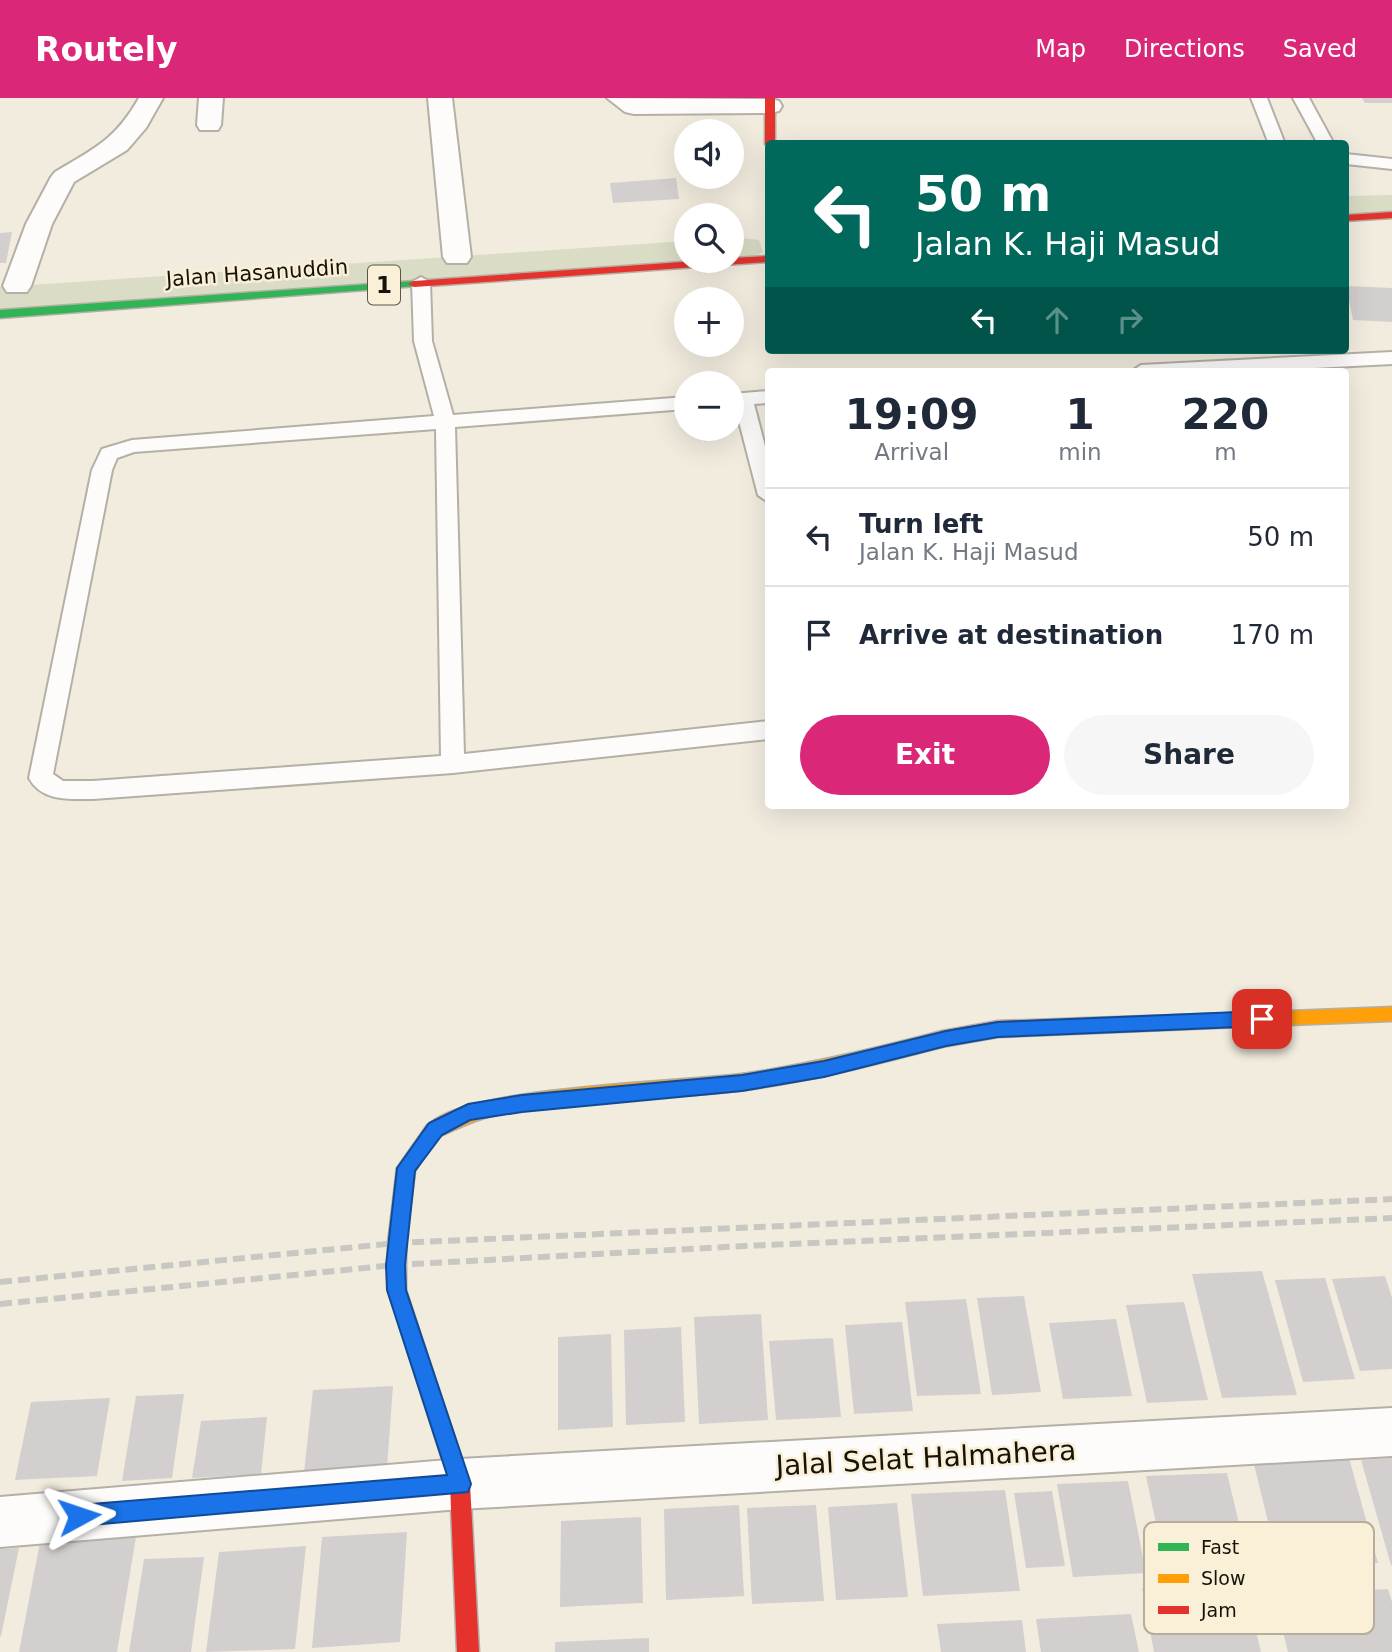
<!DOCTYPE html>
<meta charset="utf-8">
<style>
:root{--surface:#fff;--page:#f6f6f7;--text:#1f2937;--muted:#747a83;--line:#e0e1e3;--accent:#db2777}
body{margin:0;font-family:"DejaVu Sans",sans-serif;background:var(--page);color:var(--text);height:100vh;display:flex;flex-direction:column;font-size:26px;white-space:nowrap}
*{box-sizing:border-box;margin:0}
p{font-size:23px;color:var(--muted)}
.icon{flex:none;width:38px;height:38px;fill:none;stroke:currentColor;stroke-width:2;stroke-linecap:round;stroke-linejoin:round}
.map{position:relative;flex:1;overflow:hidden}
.side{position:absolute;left:765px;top:270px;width:584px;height:441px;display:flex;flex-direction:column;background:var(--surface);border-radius:7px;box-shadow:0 7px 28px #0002}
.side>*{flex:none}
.banner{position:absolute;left:765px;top:42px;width:584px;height:214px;border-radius:7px;box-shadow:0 7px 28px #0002;background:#00695c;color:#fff;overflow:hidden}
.tools{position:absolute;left:674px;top:21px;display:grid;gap:14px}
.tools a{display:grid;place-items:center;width:70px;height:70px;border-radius:50%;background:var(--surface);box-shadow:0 7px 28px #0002;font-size:35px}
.pin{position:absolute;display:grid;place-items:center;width:60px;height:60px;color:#fff;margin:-30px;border-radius:14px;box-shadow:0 4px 10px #0006}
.me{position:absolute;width:77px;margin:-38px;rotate:85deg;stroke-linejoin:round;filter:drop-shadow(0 0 5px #0008)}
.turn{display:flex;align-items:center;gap:24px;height:147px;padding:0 35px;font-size:32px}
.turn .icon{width:91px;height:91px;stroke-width:2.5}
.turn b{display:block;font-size:49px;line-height:60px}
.lanes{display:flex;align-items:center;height:66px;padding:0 35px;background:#0003;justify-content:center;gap:35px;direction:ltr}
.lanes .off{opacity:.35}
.eta{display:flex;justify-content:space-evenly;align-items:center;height:119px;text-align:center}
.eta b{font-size:42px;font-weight:700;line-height:49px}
.button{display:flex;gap:14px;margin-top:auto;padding:14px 35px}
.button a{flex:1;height:80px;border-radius:42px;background:var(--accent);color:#fff;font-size:28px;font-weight:700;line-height:80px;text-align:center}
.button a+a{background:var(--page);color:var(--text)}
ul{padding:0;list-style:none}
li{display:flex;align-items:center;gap:21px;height:98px;padding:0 35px;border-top:2px solid var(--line)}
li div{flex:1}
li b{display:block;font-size:26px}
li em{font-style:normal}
header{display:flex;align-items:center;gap:42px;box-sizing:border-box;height:98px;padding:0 35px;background:var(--accent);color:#fff}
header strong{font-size:33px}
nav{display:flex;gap:38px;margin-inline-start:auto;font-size:24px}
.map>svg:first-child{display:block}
.green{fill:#dadcc5}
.building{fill:#d2cfce}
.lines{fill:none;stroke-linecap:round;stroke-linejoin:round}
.lane-casing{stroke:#b4b0a6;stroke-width:4}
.street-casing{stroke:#b4b0a6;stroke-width:4}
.fast-casing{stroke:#b4b0a6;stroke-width:3}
.slow-casing{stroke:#b4b0a6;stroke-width:3}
.jam-casing{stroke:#b4b0a6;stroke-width:3}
.lane{fill:#fdfcfa;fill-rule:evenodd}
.street{fill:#fdfcfa;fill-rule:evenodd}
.fast{fill:#30b455;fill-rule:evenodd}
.slow{fill:#ff9f0a;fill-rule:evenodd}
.jam{fill:#e5322d;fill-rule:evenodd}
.rail{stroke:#c8c7c3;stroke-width:6;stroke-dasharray:12 6;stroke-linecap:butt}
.route{fill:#1a73e8;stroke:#114b97;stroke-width:2}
.labels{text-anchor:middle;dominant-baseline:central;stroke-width:5;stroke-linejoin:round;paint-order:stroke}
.far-street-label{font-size:21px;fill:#16130a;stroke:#faefd7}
.shield{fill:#faefd7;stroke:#5a5548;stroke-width:2}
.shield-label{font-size:23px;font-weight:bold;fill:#16130a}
.near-street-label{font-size:28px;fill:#16130a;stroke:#faefd7}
.key{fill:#faefd7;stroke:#b6ad9a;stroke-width:2}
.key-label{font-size:19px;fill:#16130a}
</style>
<header>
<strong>Routely</strong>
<nav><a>Map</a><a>Directions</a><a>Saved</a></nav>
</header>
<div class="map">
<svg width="1392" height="1554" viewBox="0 0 1392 1554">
<rect width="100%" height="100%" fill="#f2ecdf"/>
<g class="green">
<path d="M 1392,97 L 1392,117 L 1346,120 L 1346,98 Z"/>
<path d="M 732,139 L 759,142 L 763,154 L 749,162 L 0,216 L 0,189 L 686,143 L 686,163 L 732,163 Z"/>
</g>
<g class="building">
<path d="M 1362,0 L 1392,0 L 1392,5 L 1365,5 Z"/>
<path d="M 676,80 L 679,101 L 613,105 L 610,85 Z"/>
<path d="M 12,134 L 6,165 L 0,165 L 0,135 Z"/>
<path d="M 1346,188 L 1392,190 L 1392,224 L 1353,222 Z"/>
<path d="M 1262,1173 L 1297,1297 L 1222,1300 L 1192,1176 Z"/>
<path d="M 1385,1178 L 1392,1200 L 1392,1271 L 1360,1273 L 1332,1181 Z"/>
<path d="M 1325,1180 L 1355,1281 L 1303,1284 L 1275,1182 Z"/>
<path d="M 1024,1198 L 1041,1294 L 992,1297 L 977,1200 Z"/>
<path d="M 966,1201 L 981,1296 L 917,1298 L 905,1204 Z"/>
<path d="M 1184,1204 L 1208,1302 L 1147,1305 L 1126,1207 Z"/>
<path d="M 761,1216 L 768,1322 L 699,1326 L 694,1219 Z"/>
<path d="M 1116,1221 L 1132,1298 L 1063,1301 L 1049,1225 Z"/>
<path d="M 902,1224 L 913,1313 L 854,1316 L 845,1227 Z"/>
<path d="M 681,1229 L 685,1324 L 626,1327 L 624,1232 Z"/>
<path d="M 611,1236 L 613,1329 L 558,1332 L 558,1239 Z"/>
<path d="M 833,1240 L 841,1319 L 776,1322 L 769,1243 Z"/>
<path d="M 393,1288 L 387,1370 L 304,1375 L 313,1292 Z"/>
<path d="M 184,1296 L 172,1380 L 122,1383 L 136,1298 Z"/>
<path d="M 110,1300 L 97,1378 L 15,1382 L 31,1304 Z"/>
<path d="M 267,1319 L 261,1376 L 192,1380 L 201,1323 Z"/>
<path d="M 1346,1349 L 1378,1465 L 1279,1469 L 1251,1354 Z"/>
<path d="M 1392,1360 L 1392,1467 L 1391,1467 L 1361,1362 Z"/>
<path d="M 1227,1375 L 1247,1459 L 1164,1463 L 1146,1378 Z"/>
<path d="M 1128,1383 L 1146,1475 L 1073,1479 L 1057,1386 Z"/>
<path d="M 1005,1392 L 1020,1493 L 923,1498 L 911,1396 Z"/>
<path d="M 1052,1393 L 1065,1468 L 1026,1470 L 1014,1395 Z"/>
<path d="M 897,1405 L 908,1499 L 836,1502 L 828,1409 Z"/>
<path d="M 739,1407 L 744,1498 L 666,1502 L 664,1411 Z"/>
<path d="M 816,1407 L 824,1503 L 752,1506 L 747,1410 Z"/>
<path d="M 641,1419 L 643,1505 L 560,1509 L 561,1423 Z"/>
<path d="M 407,1434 L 400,1544 L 312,1550 L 322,1439 Z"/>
<path d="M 136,1439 L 117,1554 L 19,1554 L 40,1444 Z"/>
<path d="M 306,1448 L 295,1551 L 206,1554 L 219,1454 Z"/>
<path d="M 19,1450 L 1,1538 L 0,1538 L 0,1451 Z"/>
<path d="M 204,1459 L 191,1554 L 129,1554 L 144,1461 Z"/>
<path d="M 1245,1485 L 1261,1554 L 1154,1554 L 1142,1490 Z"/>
<path d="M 1388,1491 L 1392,1504 L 1392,1554 L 1288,1554 L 1274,1497 Z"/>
<path d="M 1131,1516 L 1139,1554 L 1041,1554 L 1036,1521 Z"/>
<path d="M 1022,1522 L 1026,1554 L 941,1554 L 937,1526 Z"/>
<path d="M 649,1540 L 649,1554 L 555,1554 L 555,1544 Z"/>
</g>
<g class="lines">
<g class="lane-casing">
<g id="lane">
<path d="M 1251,0 L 1267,0 L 1285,46 L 1269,46 Z"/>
<path d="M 1293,0 L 1309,0 L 1334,46 L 1318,46 Z"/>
<path d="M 1346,56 L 1392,61 L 1392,71 L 1346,66 Z"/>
<path d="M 421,179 L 430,184 L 432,243 L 453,317 L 686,299 L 686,311 L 455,329 L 464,656 L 768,623 L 768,641 L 453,675 L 93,701 C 70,701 42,704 29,680 L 92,372 L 102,351 L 132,342 L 434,318 L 414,243 L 412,184 ZM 436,331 L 441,658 L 93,683 L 63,683 L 53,676 L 112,372 L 117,360 L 134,354 Z"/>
<path d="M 1392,254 L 1392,266 L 1254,273 L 1132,273 L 1141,267 Z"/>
<path d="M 768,293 L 768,305 L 754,306 L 768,360 L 768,404 L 758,397 L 735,308 L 732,308 L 732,296 Z"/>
</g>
</g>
<g class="street-casing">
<g id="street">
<path d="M 139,0 L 163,0 L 146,30 L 127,52 L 74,84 L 52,126 L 31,188 L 27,194 L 7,194 L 3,188 L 26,126 L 51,79 L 55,74 C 95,50 115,42 139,0 Z"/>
<path d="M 199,0 L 223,0 L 221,27 L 218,32 L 200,32 L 197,27 Z"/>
<path d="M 428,0 L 452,0 L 471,159 L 467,165 L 447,165 L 443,159 Z"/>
<path d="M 607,0 L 770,1 L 779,3 L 782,8 L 779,13 L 770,15 L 634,16 L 625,14 Z"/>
<path d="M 1392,1310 L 1392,1358 L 460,1411 L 0,1449 L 0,1399 L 460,1361 Z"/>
</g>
</g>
<g class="fast-casing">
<path id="fast" d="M 414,183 L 420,186 L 418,188 L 0,220 L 0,212 Z"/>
</g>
<g class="slow-casing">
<g id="slow">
<path d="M 1392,909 L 1392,923 L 1239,929 L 1233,927 L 1231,922 L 1233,917 L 1239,915 Z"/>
<path d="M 942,933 L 948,936 L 950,941 L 948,946 L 942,949 C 877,966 812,983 745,992 C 661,1003 575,998 492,1018 C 470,1023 453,1033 433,1041 L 427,1039 L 424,1033 C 445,987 696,984 749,975 C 814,965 878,950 942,933 Z"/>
</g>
</g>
<g class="jam-casing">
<g id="jam">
<path d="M 765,0 L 775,0 L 775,46 L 768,46 L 768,49 L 765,46 Z"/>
<path d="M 1392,114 L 1392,120 L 1346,123 L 1346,117 Z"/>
<path d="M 768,158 L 768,164 L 414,189 L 408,186 L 414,183 L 696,163 L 732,163 L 732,160 Z"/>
<path d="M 1239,915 L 1245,917 L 1247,922 L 1245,927 L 1239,929 L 998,939 L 942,949 L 936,946 L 934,941 L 936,936 L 942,933 L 998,923 Z"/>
<path d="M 433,1025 L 439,1027 L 442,1033 L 415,1073 L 406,1145 L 406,1192 L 470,1386 L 479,1554 L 457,1554 L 450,1386 L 388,1192 L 388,1145 L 397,1070 L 427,1027 Z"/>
</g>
</g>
<use href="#lane" class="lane"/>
<use href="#street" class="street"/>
<use href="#fast" class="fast"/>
<use href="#slow" class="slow"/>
<use href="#jam" class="jam"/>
<g class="rail">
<path d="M 0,1184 L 397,1145 L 1392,1101"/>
<path d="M 0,1206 L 395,1167 L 744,1148 L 1392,1120"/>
</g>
</g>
<path class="route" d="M 1262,913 L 1270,921 L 1262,928 L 998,939 L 946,948 L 824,979 L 742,993 L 522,1014 L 470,1022 L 442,1037 L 415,1073 L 405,1167 L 406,1192 L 471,1386 L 468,1394 L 79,1428 L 71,1425 L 68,1418 L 71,1410 L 79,1407 L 447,1377 L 387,1192 L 386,1167 L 397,1070 L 429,1025 L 468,1006 L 522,997 L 742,977 L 824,963 L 946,933 L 998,924 Z"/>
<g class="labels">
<g class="far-street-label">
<text transform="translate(257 175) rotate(-4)">Jalan Hasanuddin</text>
</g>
<rect class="shield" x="368" y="167.5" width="32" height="39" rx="5"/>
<g class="shield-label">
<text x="384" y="187">1</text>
</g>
<g class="near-street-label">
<text transform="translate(926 1360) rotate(-3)">Jalal Selat Halmahera</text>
</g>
</g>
<rect x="1144" y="1424" width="230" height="112" rx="10" class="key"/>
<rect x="1158" y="1445" width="31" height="8" fill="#30b455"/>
<rect x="1158" y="1476" width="31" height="9" fill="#ff9f0a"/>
<rect x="1158" y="1508" width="31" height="8" fill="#e5322d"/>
<g class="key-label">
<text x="1201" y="1456">Fast</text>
<text x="1201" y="1487">Slow</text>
<text x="1201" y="1519">Jam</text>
</g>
</svg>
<div class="tools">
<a><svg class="icon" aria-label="sound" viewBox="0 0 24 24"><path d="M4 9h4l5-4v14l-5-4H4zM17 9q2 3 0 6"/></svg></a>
<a><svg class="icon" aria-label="search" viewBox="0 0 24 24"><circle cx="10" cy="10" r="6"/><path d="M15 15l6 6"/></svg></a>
<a>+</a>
<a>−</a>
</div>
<div class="pin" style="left:1262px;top:921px;background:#d93025"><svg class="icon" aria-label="arrive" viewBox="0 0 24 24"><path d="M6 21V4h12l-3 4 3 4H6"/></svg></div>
<svg class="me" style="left:79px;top:1418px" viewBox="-20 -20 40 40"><path d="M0-17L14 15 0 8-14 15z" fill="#1a73e8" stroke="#fff" stroke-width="4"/></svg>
<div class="banner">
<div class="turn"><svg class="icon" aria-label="left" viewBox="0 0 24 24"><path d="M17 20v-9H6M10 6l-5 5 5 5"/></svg><div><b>50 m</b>Jalan K. Haji Masud</div></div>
<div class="lanes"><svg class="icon" aria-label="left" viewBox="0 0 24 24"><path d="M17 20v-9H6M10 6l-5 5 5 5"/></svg><svg class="icon off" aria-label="ahead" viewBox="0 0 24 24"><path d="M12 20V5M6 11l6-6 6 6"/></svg><svg class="icon off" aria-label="right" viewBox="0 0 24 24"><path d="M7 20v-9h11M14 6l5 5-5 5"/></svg></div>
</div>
<section class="side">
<div class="eta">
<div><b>19:09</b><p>Arrival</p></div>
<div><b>1</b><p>min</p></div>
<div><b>220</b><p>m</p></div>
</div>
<ul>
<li><svg class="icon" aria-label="left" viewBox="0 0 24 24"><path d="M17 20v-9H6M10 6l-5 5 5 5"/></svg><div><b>Turn left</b><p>Jalan K. Haji Masud</p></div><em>50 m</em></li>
<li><svg class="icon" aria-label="arrive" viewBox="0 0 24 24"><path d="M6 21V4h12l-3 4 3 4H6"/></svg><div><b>Arrive at destination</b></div><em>170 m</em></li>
</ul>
<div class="button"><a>Exit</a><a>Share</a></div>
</section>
</div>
